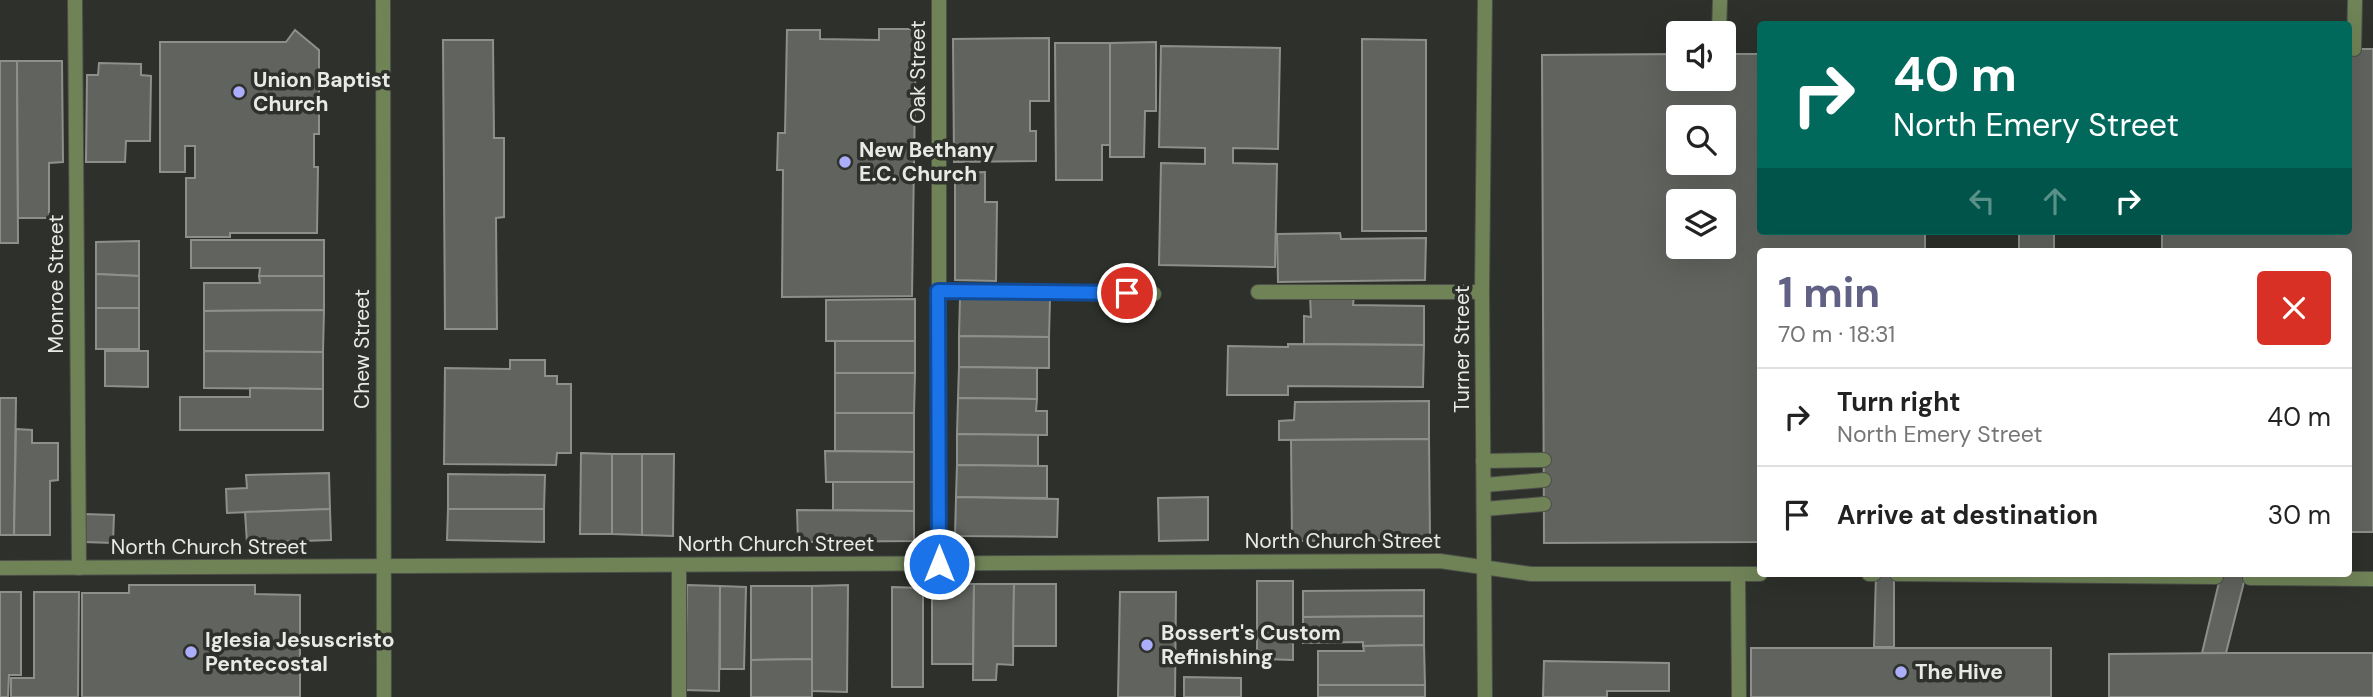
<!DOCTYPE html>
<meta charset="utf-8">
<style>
:root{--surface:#fff;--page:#f6f6f6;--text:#222;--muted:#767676;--line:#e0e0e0;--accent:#606184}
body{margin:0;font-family:"DM Sans",sans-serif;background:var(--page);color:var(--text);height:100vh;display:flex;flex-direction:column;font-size:26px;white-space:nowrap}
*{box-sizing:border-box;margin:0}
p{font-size:23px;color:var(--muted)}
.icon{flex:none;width:38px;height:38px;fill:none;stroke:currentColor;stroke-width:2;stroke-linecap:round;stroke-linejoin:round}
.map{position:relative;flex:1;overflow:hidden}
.side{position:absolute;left:1757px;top:248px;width:595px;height:329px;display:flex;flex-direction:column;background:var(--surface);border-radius:7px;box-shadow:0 7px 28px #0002}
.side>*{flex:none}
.top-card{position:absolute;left:1757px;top:21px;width:595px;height:214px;border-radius:7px;box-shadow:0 7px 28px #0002;background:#00695c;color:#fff;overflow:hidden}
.controls{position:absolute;left:1666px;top:21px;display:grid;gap:14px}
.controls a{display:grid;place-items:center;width:70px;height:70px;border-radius:7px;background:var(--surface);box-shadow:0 7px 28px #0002;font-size:35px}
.pin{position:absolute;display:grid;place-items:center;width:60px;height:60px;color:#fff;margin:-30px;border:4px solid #fff;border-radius:50%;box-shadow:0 2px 7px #0007}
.me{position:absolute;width:77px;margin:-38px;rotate:0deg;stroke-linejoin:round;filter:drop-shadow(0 0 5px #0008)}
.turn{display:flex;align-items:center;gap:24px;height:147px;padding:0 21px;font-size:32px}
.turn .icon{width:91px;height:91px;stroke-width:2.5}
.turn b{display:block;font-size:49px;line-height:60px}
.lanes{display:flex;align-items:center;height:66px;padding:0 21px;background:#0003;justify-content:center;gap:35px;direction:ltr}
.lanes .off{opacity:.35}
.round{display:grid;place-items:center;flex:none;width:74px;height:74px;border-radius:7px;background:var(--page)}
.overview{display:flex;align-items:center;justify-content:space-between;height:119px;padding:0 21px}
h1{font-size:42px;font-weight:700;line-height:52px;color:var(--accent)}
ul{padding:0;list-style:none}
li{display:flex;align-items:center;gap:21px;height:98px;padding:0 21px;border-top:2px solid var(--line)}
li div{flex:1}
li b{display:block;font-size:26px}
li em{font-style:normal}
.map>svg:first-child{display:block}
.building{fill:#61645e;stroke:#8d908a;stroke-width:2;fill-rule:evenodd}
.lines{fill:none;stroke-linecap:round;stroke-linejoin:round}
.service-casing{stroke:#4c4e49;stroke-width:16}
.minor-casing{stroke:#4c4e49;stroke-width:16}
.tertiary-casing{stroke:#4c4e49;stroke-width:16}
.service{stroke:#6f8357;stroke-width:14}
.minor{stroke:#6f8357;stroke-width:14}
.tertiary{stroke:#6f8357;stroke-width:14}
.route-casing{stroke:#114b97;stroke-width:18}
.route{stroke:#1a73e8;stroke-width:12}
.poi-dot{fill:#abaffb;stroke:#2e302b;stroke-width:2.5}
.labels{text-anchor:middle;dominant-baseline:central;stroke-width:7;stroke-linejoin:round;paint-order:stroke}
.street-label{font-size:21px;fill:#e8eae6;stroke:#2e302b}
.poi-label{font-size:21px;font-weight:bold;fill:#e8eae6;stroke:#2e302b;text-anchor:start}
</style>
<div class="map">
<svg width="2373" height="697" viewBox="0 0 2373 697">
<rect width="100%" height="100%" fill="#2e302b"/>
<g class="building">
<path d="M 879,29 L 916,29 L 912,296 L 782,297 L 783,170 L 777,170 L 778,133 L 785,133 L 787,30 L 820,30 L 820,39 L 879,40 Z"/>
<path d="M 295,30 L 319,50 L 319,134 L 314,134 L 314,167 L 318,167 L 317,233 L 230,233 L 230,237 L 186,237 L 186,178 L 195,178 L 195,146 L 185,146 L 185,172 L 160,172 L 160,42 L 286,42 Z"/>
<path d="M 1049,38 L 1049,101 L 1030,101 L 1030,131 L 1036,131 L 1036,161 L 954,162 L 953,39 Z"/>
<path d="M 1362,39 L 1426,40 L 1426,231 L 1362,231 Z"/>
<path d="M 443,40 L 493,40 L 494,138 L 504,138 L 504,217 L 496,218 L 497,329 L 445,329 Z"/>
<path d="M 1156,42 L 1156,111 L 1145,111 L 1144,157 L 1110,157 L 1110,43 Z"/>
<path d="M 1055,43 L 1110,43 L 1110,145 L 1102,145 L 1102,180 L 1056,180 Z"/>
<path d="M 1161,46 L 1280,48 L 1278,149 L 1233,148 L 1233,163 L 1277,164 L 1275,267 L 1159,265 L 1161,163 L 1205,164 L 1205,148 L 1159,147 Z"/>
<path d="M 2348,49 L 2373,49 L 2373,532 L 2348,532 L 2348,252 L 2162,252 L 2162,231 L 2348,231 Z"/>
<path d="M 1678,54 L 1678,79 L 1724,79 L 1724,54 L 1760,54 L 1760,231 L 1925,231 L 1925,252 L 1760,252 L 1760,542 L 1544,543 L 1542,55 ZM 1678,117 L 1724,117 L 1724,163 L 1678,163 ZM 1678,201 L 1724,201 L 1724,247 L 1678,247 Z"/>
<path d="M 0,61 L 17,61 L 18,243 L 0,243 Z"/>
<path d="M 17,61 L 62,61 L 63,162 L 49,163 L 49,218 L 18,218 Z"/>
<path d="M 99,63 L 141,64 L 141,75 L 151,76 L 150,141 L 126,141 L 125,162 L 86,162 L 87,75 L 98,75 Z"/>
<path d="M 985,172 L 985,202 L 997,202 L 996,281 L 955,280 L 955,173 Z"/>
<rect x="2019" y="231" width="35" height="21"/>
<path d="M 1340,233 L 1341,239 L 1426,238 L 1425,280 L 1278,282 L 1277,234 Z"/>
<path d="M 191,240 L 324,240 L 324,276 L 259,276 L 260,268 L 191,268 Z"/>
<path d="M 139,241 L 139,276 L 96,274 L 96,242 Z"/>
<path d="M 96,274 L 139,276 L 139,308 L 96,308 Z"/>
<path d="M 259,276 L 324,276 L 324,310 L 204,311 L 204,283 L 260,283 Z"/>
<path d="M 1310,296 L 1354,296 L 1353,305 L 1424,306 L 1424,345 L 1304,344 L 1304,316 L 1311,317 Z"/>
<path d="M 960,298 L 1050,299 L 1049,337 L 959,336 Z"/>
<path d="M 915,299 L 915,341 L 826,341 L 826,300 Z"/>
<rect x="96" y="308" width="43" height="41"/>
<path d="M 324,310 L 323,352 L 204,351 L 204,311 Z"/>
<path d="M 959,336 L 1049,337 L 1049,368 L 959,367 Z"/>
<rect x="835" y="341" width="80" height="32"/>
<path d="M 1288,344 L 1424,345 L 1423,387 L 1288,386 L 1288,395 L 1227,395 L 1228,346 L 1288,347 Z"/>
<path d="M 105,351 L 148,351 L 148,387 L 105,386 Z"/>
<path d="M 204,351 L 323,352 L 323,389 L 204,388 Z"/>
<path d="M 510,360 L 545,360 L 545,376 L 557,376 L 557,384 L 571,384 L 571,453 L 557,453 L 556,465 L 444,464 L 445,368 L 510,369 Z"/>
<path d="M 959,367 L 1037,368 L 1037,399 L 958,398 Z"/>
<path d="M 835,373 L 915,373 L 914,413 L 835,413 Z"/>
<path d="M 250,388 L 323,389 L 323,430 L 180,430 L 180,397 L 250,397 Z"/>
<path d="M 0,398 L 16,398 L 14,535 L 0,535 Z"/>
<path d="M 958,398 L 1037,399 L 1036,411 L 1047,411 L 1047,435 L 957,434 Z"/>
<path d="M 1429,401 L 1429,439 L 1279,440 L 1279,421 L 1294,420 L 1295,402 Z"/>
<path d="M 835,413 L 914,413 L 914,452 L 835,451 Z"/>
<path d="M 16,429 L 32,430 L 32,443 L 58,443 L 58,480 L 50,481 L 50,535 L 14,535 Z"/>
<path d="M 957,434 L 1038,435 L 1038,466 L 957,465 Z"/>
<path d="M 1429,439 L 1430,540 L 1292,541 L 1291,440 Z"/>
<path d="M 825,451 L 914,452 L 914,482 L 826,482 Z"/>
<path d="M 581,453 L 612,454 L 612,534 L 580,534 Z"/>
<path d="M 612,454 L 642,454 L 642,535 L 612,534 Z"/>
<path d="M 642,454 L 674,454 L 673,536 L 642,535 Z"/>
<path d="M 957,465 L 1047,466 L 1047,498 L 956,497 Z"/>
<path d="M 329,473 L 330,509 L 227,513 L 226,489 L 247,488 L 246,475 Z"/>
<path d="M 448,474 L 545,475 L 544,509 L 448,509 Z"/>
<path d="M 833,482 L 914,482 L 914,511 L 833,510 Z"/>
<path d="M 956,497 L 1058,499 L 1057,537 L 955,536 Z"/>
<path d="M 1208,497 L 1208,540 L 1159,541 L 1158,498 Z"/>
<path d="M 330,509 L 331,540 L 247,543 L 245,512 Z"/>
<path d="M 448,509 L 544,509 L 544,542 L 447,540 Z"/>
<path d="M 797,510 L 914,511 L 914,541 L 798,542 Z"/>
<path d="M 84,514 L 114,515 L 113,543 L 84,542 Z"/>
<path d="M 1876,574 L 1894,574 L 1894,647 L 1874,647 Z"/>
<path d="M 2221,574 L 2246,574 L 2226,653 L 2202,653 Z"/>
<path d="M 1257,581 L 1293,581 L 1293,660 L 1257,659 Z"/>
<path d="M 932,583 L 974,584 L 973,664 L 932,664 Z"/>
<path d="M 974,584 L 1014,584 L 1013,665 L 997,664 L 996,680 L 973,680 Z"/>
<path d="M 1014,584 L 1056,584 L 1056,646 L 1013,646 Z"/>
<path d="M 129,585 L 255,585 L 255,594 L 300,595 L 300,697 L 82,697 L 82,593 L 129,593 Z"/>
<path d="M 687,585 L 720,586 L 719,691 L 685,690 Z"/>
<path d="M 848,585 L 847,692 L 812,691 L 812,586 Z"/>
<path d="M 720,586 L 746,587 L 744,669 L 720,669 Z"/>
<path d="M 751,586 L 812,586 L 812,659 L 751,660 Z"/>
<path d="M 892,587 L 923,588 L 923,687 L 892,687 Z"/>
<path d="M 1424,590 L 1424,616 L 1303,617 L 1303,591 Z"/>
<path d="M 0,592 L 21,592 L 21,675 L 9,675 L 8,697 L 0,697 Z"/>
<path d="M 34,592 L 79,592 L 78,697 L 11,697 L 11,678 L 34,678 Z"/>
<path d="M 1120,592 L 1176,592 L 1175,697 L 1118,697 Z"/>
<path d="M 1424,616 L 1424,645 L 1363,646 L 1363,642 L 1303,643 L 1303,617 Z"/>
<path d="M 1424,645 L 1425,685 L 1318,685 L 1318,651 L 1364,651 L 1363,646 Z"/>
<rect x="1751" y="648" width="300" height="49"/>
<path d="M 2226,653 L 2373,653 L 2373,697 L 2109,697 L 2109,654 Z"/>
<path d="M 812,659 L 812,697 L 751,697 L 751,660 Z"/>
<path d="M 1544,661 L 1669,663 L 1669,691 L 1607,691 L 1607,697 L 1543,697 Z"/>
<path d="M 1184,677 L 1241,678 L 1241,697 L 1184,697 Z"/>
<rect x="1318" y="685" width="107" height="12"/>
</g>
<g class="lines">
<g class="service-casing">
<g id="service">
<path d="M 75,0 L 79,568"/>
<path d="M 1719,33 L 1720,0"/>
<path d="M 2354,49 L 2355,0"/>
<path d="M 938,291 L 1154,294"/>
<path d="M 1258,292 L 1482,292"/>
<path d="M 1483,461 L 1544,460"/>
<path d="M 1484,485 L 1544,480"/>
<path d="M 1484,509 L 1544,504"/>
<path d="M 679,565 L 679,697"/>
<path d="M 0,568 L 1440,561 L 1531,574 L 1760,574"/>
<path d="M 1738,574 L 1739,697"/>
<path d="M 1869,574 L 1874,574"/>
<path d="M 1897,574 L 2216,577"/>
<path d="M 2250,578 L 2373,579"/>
</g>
</g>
<g class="minor-casing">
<path id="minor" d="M 939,564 L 939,0"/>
</g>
<g class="tertiary-casing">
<g id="tertiary">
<path d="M 383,0 L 384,697"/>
<path d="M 1485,0 L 1482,292 L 1485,697"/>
</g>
</g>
<use href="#service" class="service"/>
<use href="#minor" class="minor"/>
<use href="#tertiary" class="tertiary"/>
</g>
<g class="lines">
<g class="route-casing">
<path id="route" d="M 939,564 L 938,291 L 1127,293"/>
</g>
<use href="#route" class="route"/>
</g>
<g class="poi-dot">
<circle cx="239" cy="92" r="7"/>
<circle cx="845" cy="162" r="7"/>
<circle cx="1147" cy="645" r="7"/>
<circle cx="191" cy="652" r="7"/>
<circle cx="1901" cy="672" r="7"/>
</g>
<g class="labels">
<g class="street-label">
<text transform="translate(918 72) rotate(-90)">Oak Street</text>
<text transform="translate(56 284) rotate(-90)">Monroe Street</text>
<text transform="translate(362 349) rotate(-90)">Chew Street</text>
<text transform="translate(1462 349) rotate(-90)">Turner Street</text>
<text x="1343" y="541">North Church Street</text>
<text x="776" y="544">North Church Street</text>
<text x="209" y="547">North Church Street</text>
</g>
<g class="poi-label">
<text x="253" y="80">Union Baptist<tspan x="253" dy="24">Church</tspan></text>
<text x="859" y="150">New Bethany<tspan x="859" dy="24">E.C. Church</tspan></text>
<text x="1161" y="633">Bossert's Custom<tspan x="1161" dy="24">Refinishing</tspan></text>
<text x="205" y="640">Iglesia Jesuscristo<tspan x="205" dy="24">Pentecostal</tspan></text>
<text x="1915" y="672">The Hive</text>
</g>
</g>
</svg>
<div class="controls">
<a><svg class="icon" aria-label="sound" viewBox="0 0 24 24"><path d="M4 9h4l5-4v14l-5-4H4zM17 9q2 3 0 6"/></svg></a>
<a><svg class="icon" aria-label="search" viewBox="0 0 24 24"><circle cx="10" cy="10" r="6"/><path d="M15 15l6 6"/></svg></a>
<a><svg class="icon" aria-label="layers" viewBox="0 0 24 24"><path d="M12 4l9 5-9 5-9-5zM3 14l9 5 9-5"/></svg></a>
</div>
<div class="pin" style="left:1127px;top:293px;background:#d93025"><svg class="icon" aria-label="arrive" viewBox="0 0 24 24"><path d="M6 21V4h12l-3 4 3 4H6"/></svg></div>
<svg class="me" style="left:939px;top:564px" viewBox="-20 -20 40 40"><circle r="17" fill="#1a73e8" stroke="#fff" stroke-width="3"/><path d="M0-11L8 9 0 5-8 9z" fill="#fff"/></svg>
<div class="top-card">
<div class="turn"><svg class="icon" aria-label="right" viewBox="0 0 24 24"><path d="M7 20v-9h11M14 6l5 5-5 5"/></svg><div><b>40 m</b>North Emery Street</div></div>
<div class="lanes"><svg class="icon off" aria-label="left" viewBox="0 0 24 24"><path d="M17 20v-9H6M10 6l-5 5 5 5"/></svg><svg class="icon off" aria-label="ahead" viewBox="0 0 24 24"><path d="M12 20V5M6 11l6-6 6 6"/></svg><svg class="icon" aria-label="right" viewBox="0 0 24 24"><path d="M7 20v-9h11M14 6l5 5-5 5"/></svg></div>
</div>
<section class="side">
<div class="overview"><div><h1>1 min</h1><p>70 m · 18:31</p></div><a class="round" style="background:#d93025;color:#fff"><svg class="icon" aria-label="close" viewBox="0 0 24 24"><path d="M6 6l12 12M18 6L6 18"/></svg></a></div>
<ul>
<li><svg class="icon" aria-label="right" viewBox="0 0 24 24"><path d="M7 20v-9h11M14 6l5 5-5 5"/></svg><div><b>Turn right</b><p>North Emery Street</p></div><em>40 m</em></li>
<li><svg class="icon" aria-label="arrive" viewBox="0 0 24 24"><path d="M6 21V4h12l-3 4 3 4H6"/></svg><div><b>Arrive at destination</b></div><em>30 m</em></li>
</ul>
</section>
</div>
